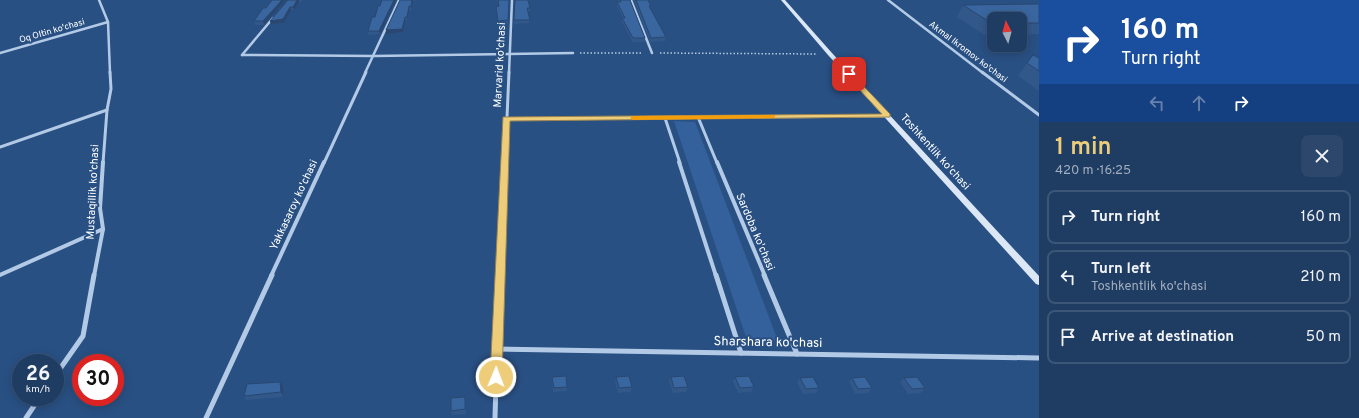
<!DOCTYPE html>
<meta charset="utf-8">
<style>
:root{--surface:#1f3c62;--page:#2c476b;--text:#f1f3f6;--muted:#a1adbe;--line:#3c5677;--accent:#eecd7a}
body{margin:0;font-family:Overpass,sans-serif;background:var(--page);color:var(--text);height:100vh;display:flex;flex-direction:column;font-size:15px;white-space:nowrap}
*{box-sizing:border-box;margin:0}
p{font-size:13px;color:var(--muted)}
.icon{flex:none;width:22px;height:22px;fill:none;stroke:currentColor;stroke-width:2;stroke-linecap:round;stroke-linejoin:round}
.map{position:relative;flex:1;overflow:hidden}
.drawer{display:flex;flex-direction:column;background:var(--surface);width:320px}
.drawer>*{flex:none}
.top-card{background:#1a4fa0;color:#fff;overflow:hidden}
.needle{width:26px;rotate:354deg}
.fabs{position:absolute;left:987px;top:12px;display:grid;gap:8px}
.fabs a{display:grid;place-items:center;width:40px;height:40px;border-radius:8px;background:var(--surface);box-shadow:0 2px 10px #0003,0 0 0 1px var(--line);font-size:20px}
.speed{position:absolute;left:12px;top:354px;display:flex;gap:8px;font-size:20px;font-weight:700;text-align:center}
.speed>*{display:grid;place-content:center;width:52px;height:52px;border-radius:50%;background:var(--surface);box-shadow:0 2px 10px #0003,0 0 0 1px var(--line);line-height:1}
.speed small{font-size:10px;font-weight:400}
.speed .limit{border:6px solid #d22;background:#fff;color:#111}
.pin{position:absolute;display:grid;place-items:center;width:34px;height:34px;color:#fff;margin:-17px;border-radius:8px;box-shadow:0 2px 6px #0006}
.me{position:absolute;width:44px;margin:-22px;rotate:1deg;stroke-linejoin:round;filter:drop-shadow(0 0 3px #0008)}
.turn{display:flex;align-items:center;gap:14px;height:84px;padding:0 16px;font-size:18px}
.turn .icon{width:52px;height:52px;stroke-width:2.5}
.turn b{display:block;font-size:28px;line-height:34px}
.lanes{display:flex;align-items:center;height:38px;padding:0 16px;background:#0003;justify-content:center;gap:20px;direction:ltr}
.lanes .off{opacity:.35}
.round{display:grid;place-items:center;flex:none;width:42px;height:42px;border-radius:8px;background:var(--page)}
.overview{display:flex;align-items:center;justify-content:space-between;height:68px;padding:0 16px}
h1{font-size:24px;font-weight:600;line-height:30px;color:var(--accent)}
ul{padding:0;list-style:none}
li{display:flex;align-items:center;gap:12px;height:54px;margin:0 8px 6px;padding:0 8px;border:2px solid var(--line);border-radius:8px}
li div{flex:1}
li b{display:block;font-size:15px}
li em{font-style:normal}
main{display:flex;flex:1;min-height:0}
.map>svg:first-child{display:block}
.green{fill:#34619b}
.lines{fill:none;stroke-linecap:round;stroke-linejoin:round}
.path{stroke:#b3cae7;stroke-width:1.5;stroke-dasharray:1.5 2;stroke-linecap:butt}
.minor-far3{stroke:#b3cae7;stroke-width:2.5}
.minor-far2{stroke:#b3cae7;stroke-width:3}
.minor-far1{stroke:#b3cae7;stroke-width:4}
.minor{stroke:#b3cae7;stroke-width:5}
.secondary{fill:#dce7f6;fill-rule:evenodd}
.wall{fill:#32588a}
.shaded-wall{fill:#294770}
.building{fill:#3a66a0;stroke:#294770}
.route{fill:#eecd7a;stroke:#9b854f}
.slow{fill:#f59e0b}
.labels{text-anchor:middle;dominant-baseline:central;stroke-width:4;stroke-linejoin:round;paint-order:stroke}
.far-street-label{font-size:9px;fill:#fff;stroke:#295083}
.street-label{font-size:11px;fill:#fff;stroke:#295083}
.near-street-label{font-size:13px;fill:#fff;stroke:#295083}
</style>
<main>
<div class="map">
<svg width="1039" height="418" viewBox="0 0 1039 418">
<rect width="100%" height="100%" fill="#295083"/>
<path class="green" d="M 674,121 L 695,122 L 778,341 L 747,340 Z"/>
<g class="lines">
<g class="path">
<path d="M 580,53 L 643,53"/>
<path d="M 660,53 L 817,54"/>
</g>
<g class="minor-far3">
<path d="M 99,0 L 108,22 L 110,73"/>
<path d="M 631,0 L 652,53"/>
<path d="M 888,0 L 983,73"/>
<path d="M 0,53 L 108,22"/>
<path d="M 242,55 L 374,56 L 573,53"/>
<path d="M 242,55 L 273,18"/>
<path d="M 365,73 L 399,0"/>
<path d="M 509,73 L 512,0"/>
</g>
<g class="minor-far2">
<path d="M 982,72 L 1039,115"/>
<path d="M 698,117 L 717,163"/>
<path d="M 665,118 L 680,163"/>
<path d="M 506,119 L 888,116"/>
<path d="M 0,147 L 107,110"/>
<path d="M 103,163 L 107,110 L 111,89 L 110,72"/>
<path d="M 324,163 L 366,72"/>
<path d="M 505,163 L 509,72"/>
</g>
<g class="minor-far1">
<path d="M 679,162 L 716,276"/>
<path d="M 717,162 L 765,276"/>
<path d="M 0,275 L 103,229"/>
<path d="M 94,276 L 103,229 L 100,208 L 103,162"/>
<path d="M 271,276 L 324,162"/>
<path d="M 499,276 L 505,162"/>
</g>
<g class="minor">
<path d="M 716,275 L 741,353"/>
<path d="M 764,275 L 797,354"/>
<path d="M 496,349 L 1039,358"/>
<path d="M 55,376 L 83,336 L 94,275"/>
<path d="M 26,418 L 40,397"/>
<path d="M 206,418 L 272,275"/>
<path d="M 495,418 L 499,275"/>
</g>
<path class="secondary" d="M 781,0 L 785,0 L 832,53 L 1039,276 L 1039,285 L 1036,284 L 828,55 Z"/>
</g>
<g class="wall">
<path d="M 272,0 L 286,0 L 264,25 L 255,25 L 254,21 Z"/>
<path d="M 288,0 L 302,0 L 301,2 L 299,2 L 294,10 L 291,10 L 284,23 L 271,24 L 270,21 Z"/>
<path d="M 382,0 L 396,0 L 380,34 L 368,35 L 368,31 L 380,6 Z"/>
<path d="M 400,0 L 415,0 L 415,1 L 413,1 L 411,10 L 409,10 L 407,20 L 405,20 L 403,32 L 386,34 Z"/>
<path d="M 497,0 L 509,0 L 508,24 L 498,24 L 496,7 L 498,6 Z"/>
<path d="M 515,0 L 530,8 L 530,11 L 527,11 L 530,20 L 529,23 L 514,24 Z"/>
<path d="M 618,0 L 630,0 L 645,38 L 645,42 L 633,42 L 622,22 L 622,18 L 623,18 L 617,6 L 617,2 L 619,2 Z"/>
<path d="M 634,0 L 648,0 L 651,6 L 651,9 L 666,37 L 665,41 L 650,42 Z"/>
<path d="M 1039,4 L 1039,34 L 1020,35 L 1020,19 L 994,19 L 994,35 L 984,35 L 957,17 L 963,5 Z"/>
<path d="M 1033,55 L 1039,58 L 1039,91 L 1018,76 Z"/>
<path d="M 552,377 L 567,387 L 567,391 L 553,392 L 552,381 Z"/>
<path d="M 616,377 L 632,387 L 631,392 L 618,393 L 615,381 Z"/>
<path d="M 671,377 L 688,387 L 686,392 L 673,393 L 669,381 Z"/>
<path d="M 735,377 L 754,387 L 751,392 L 738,393 L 733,382 Z"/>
<path d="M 800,378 L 819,388 L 816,393 L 803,394 L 797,382 Z"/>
<path d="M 852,378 L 872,388 L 868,393 L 855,394 L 849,382 Z"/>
<path d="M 904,378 L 925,388 L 921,393 L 908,394 L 900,382 Z"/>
<path d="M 280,382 L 283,386 L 283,397 L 246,400 L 244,396 Z"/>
<path d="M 466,402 L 466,414 L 452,415 L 451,411 Z"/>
</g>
<g class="shaded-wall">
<path d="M 282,0 L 286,0 L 264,25 L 263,21 Z"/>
<path d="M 297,0 L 299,0 L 299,2 L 294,10 L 293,7 Z"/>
<path d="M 394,0 L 396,0 L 380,34 L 379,31 Z"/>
<path d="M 412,0 L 413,0 L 413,1 L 411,10 L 411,6 Z"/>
<path d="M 409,6 L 409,10 L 407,20 L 407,17 Z"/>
<path d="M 290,7 L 291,10 L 284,23 L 271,24 L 270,21 Z"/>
<path d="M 405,17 L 405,20 L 403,32 L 386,34 L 386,30 Z"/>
<path d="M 280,382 L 283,386 L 283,397 L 281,392 Z"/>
</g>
<g class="building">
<path d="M 272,0 L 282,0 L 263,21 L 254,21 L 263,8 L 266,8 Z"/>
<path d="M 288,0 L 297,0 L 293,7 L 290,7 L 283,19 L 270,21 Z"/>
<path d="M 382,0 L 394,0 L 379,31 L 368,31 L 372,17 L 375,17 L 378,6 L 380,6 Z"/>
<path d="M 400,0 L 412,0 L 411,6 L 409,6 L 407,17 L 405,17 L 402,29 L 386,30 Z"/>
<path d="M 498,0 L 509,0 L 508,20 L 498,21 L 496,7 L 499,6 Z"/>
<path d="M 515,0 L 528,0 L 530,8 L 527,8 L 530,20 L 514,20 Z"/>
<path d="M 620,0 L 630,0 L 645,38 L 633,38 L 622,18 L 625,18 L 617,2 L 621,2 Z"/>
<path d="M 636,0 L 648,0 L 651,6 L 649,6 L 666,37 L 651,38 Z"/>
<path d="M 1039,4 L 1039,23 L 1020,23 L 1020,19 L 994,19 L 994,23 L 991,23 L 963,5 Z"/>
<path d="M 1033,55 L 1039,58 L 1039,71 L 1027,63 Z"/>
<path d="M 566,376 L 567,387 L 554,388 L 552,377 Z"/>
<path d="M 629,376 L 632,387 L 619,388 L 616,377 Z"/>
<path d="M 684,376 L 688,387 L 674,388 L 671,377 Z"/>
<path d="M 749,376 L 754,387 L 740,388 L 735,377 Z"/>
<path d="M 813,377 L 819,388 L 806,389 L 800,378 Z"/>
<path d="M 865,377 L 872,388 L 858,389 L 852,378 Z"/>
<path d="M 917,377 L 925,388 L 912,389 L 904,378 Z"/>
<path d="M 280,382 L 281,392 L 244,396 L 247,384 Z"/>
<path d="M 465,397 L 465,409 L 451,411 L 451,398 Z"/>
</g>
<path class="route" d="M 847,73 L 851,73 L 890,114 L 890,117 L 510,121 L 502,377 L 500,380 L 496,382 L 491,380 L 490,377 L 503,117 L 882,114 L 847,76 Z"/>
<path class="slow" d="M 773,115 L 775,115 L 775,118 L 633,120 L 630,118 L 633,116 Z"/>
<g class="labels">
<g class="far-street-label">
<text transform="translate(52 31) rotate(-16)">Oq Oltin ko'chasi</text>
<text transform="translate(968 52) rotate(37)">Akmal Ikromov ko'chasi</text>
</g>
<g class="street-label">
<text transform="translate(500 65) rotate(-87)">Marvarid ko'chasi</text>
<text transform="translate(935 152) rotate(48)">Toshkentlik ko'chasi</text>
<text transform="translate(93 192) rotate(-87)">Mustaqillik ko'chasi</text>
<text transform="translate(294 205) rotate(-65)">Yakkasaroy ko'chasi</text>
<text transform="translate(755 232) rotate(67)">Sardoba ko'chasi</text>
</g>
<g class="near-street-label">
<text transform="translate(768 343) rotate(1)">Sharshara ko'chasi</text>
</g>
</g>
</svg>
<div class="fabs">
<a><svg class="needle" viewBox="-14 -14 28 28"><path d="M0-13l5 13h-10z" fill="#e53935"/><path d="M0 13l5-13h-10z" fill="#a1adbe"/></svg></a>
</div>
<div class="speed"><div>26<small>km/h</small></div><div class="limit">30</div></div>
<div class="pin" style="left:849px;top:74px;background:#d93025"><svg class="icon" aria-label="arrive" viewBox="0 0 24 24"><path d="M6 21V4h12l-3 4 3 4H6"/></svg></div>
<svg class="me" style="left:496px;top:377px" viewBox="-20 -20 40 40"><circle r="17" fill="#eecd7a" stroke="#fff" stroke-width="3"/><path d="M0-11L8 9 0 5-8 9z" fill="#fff"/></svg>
</div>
<section class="drawer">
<div class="top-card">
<div class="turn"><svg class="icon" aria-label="right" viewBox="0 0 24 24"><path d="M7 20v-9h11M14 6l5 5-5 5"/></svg><div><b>160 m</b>Turn right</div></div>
<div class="lanes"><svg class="icon off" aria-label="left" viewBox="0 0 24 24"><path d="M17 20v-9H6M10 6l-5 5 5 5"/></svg><svg class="icon off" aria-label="ahead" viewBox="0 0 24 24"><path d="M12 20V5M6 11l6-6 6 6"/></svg><svg class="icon" aria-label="right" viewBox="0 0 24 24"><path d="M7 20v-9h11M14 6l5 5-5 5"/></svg></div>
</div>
<div class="overview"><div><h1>1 min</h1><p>420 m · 16:25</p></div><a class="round"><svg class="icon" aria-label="close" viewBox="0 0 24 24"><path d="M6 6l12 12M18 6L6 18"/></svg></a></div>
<ul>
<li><svg class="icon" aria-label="right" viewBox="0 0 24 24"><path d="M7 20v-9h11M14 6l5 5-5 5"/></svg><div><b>Turn right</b></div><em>160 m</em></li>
<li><svg class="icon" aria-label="left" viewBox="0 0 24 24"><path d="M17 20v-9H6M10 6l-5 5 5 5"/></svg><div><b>Turn left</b><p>Toshkentlik ko'chasi</p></div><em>210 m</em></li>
<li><svg class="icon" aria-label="arrive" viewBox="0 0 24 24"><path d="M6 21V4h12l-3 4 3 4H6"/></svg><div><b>Arrive at destination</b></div><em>50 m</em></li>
</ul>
</section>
</main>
